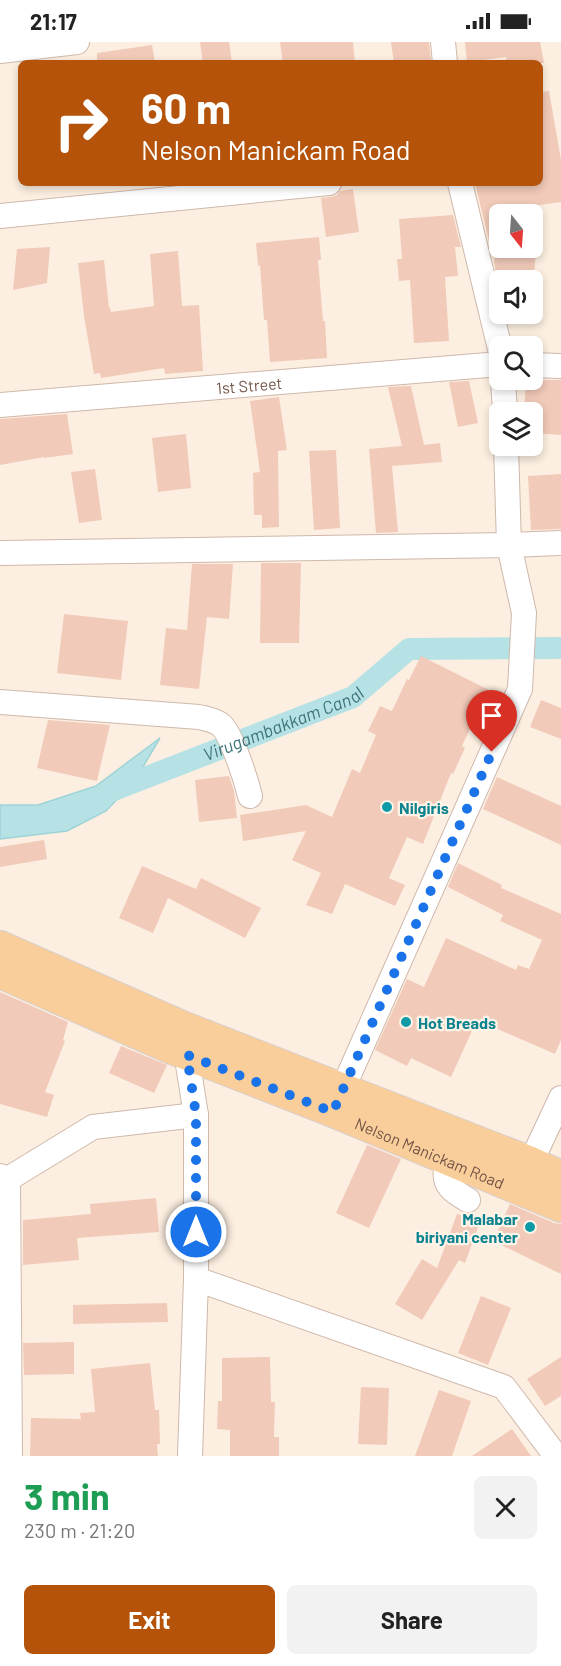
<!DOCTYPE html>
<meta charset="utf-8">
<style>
:root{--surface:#fff;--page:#f2f2f2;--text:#222;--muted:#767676;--accent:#b45309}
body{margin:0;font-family:Barlow,sans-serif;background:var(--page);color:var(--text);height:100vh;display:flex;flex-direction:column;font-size:22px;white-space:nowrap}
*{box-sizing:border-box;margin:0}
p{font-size:20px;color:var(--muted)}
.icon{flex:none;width:33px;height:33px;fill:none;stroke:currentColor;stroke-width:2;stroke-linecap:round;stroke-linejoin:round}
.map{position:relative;height:1414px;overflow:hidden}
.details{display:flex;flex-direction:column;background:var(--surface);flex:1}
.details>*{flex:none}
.guide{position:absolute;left:18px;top:18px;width:525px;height:126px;border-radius:9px;box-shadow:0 3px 9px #0003;background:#b45309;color:#fff;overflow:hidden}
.needle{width:39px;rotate:163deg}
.buttons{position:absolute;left:489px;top:162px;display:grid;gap:12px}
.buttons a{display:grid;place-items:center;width:54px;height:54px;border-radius:9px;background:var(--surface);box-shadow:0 3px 9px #0003;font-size:30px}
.pin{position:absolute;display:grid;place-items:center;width:51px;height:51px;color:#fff;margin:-62px -26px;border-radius:50% 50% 50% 0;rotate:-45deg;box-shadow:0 0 6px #0007}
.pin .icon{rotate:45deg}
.me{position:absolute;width:66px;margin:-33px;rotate:0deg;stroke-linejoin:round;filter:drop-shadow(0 0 4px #0008)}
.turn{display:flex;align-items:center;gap:21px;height:126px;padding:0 24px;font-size:27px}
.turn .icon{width:78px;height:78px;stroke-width:2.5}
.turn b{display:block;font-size:42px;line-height:51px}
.round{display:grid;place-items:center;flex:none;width:63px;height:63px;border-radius:9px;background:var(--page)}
.headline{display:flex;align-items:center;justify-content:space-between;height:102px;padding:0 24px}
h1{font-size:36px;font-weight:700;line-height:45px;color:#1e9e55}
.button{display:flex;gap:12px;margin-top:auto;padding:12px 24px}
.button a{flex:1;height:69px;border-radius:9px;background:var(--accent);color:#fff;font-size:24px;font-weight:700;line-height:69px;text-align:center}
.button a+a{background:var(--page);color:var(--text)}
.status{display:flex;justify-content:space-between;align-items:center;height:42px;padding:0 30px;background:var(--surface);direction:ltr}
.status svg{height:16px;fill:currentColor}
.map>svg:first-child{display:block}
.water{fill:#b6e2e5;stroke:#9dd3d7;stroke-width:1.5}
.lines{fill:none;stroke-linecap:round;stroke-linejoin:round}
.canal{stroke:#b6e2e5;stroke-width:22}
.building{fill:#f1cab9}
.minor-casing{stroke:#cfb8ab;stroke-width:26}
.major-casing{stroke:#d8cfcc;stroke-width:32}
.minor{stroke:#fff;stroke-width:24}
.major{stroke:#face9a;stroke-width:30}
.route{stroke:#1a73e8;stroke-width:10;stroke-dasharray:0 18}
.culture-dot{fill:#0f9aa8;stroke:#fff4e7;stroke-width:2}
.labels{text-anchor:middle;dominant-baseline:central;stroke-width:4.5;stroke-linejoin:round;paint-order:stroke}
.street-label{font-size:16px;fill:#735448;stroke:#fff4e7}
.culture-label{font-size:16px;font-weight:bold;fill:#0d838f;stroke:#fff4e7;text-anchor:start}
.water-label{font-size:18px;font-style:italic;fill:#3c7478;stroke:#fff4e7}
</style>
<div class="status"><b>21:17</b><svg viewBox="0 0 49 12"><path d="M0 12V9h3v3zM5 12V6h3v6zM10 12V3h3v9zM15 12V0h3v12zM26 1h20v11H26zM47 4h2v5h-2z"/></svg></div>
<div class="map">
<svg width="561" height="1414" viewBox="0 0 561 1414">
<rect width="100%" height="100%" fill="#fcefe1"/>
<path class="water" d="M 160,696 L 134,740 L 106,769 L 67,789 L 0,797 L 0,763 L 38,763 L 96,744 Z"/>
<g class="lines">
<path class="canal" id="s1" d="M 106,751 L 353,655 L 409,607 L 561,606"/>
</g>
<g class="building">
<path d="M 200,0 L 229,0 L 232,21 L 203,21 Z"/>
<path d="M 280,0 L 353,0 L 355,21 L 283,21 Z"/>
<path d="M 391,0 L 429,0 L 431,21 L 394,21 Z"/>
<path d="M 465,0 L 540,0 L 544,21 L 507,21 L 506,15 L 467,20 Z"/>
<path d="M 152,3 L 155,21 L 97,21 L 97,11 Z"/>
<path d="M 549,49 L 561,118 L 561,160 L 526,165 L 526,172 L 500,172 L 500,203 L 490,203 L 475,141 L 540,141 L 540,50 Z"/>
<path d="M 353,147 L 359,190 L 326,195 L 321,156 L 331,155 L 337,153 L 340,149 Z"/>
<path d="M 453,173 L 461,205 L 455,205 L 458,234 L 445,235 L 449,299 L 414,301 L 410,238 L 399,239 L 397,217 L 402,217 L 399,177 Z"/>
<path d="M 319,195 L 321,218 L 318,218 L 323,279 L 325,279 L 327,316 L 270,320 L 267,278 L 264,278 L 260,223 L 258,224 L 256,201 Z"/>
<path d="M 50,205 L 47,241 L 13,248 L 17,207 Z"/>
<path d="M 495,207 L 536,209 L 534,234 L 496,231 L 494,220 Z"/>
<path d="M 178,209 L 182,264 L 199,263 L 203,329 L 165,332 L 164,326 L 101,336 L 100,331 L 94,332 L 84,274 L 78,221 L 104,218 L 109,266 L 110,265 L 111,270 L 154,264 L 150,212 Z"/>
<path d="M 526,338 L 561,338 L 561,393 L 532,391 L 532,370 L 524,370 Z"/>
<path d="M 469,339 L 478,381 L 458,385 L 449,340 Z"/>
<path d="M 411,344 L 424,403 L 440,401 L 442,420 L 392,424 L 398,490 L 376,491 L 369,407 L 402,404 L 388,345 Z"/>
<path d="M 279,355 L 287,408 L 278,409 L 279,485 L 262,486 L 262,473 L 254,473 L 253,431 L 260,430 L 250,359 Z"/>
<path d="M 67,372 L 73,412 L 44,416 L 44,415 L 0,423 L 0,377 Z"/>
<path d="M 186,392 L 191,446 L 158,450 L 152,396 Z"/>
<path d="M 336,408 L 340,486 L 314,488 L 309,409 Z"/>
<path d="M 95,427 L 102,478 L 79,481 L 71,430 Z"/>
<path d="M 561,432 L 561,487 L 531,488 L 528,434 Z"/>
<path d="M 261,521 L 301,521 L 299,601 L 260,601 Z"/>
<path d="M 192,522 L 233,522 L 229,577 L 207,575 L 199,647 L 160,643 L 166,586 L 187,588 Z"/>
<path d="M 64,572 L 128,579 L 121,638 L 57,631 Z"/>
<path d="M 421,614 L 491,649 L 481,669 L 479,668 L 462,704 L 465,706 L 453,732 L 451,731 L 423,802 L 407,795 L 389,836 L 405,843 L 395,864 L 345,842 L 332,872 L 306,863 L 321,831 L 292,818 L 306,789 L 243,799 L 240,773 L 306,763 L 332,775 L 352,727 L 360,731 L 376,693 L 368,689 L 380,664 L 392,669 L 407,637 L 409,638 Z"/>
<path d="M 541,658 L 561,666 L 561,697 L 530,685 Z"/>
<path d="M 48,678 L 110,683 L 97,739 L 37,726 Z"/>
<path d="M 229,734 L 234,749 L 237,776 L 199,780 L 195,738 Z"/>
<path d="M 497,735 L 561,764 L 561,803 L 483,767 Z"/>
<path d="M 44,798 L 47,817 L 0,825 L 0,805 Z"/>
<path d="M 458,821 L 502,843 L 501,846 L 561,872 L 561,998 L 555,1012 L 477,978 L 451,1035 L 411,1016 L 407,1024 L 375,1008 L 407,937 L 424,945 L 446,896 L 516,928 L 518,923 L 529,927 L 542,898 L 500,879 L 503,873 L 448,845 Z"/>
<path d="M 142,824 L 196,847 L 201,836 L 261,866 L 245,896 L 168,856 L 153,891 L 119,876 Z"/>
<path d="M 0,950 L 68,980 L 63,998 L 65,999 L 45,1050 L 54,1053 L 47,1075 L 0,1062 Z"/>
<path d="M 121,1004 L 167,1023 L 154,1051 L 109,1031 Z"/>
<path d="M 367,1103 L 401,1117 L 369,1186 L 336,1171 Z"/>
<path d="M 156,1156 L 159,1190 L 77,1196 L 79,1218 L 23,1223 L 23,1178 L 91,1172 L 90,1162 Z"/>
<path d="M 510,1162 L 554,1181 L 561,1182 L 561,1232 L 493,1199 Z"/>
<path d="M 457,1172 L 480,1180 L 465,1221 L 459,1218 L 422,1278 L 395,1262 L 422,1217 L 437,1226 Z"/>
<path d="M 481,1254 L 511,1266 L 488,1323 L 458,1311 Z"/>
<path d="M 167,1261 L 168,1280 L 73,1282 L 73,1263 Z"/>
<path d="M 74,1300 L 74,1332 L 24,1333 L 23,1301 Z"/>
<path d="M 270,1315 L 271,1360 L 275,1360 L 274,1395 L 279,1395 L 279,1414 L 230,1414 L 230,1388 L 217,1387 L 218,1359 L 222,1359 L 222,1316 Z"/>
<path d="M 561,1315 L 561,1354 L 545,1364 L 527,1337 Z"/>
<path d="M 150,1321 L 155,1368 L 159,1368 L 160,1402 L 157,1402 L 158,1414 L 30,1414 L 31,1376 L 81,1377 L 80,1371 L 95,1370 L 91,1327 Z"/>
<path d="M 361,1345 L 389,1346 L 387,1403 L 358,1402 Z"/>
<path d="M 439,1348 L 471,1359 L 452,1414 L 415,1414 Z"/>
<path d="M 512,1387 L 531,1414 L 472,1414 Z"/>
</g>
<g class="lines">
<g class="minor-casing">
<g id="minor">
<path d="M 443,0 L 445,21"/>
<path d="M 0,9 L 77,0"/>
<path d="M 460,141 L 500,307"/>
<path d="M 0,174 L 329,141"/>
<path d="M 532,323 L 561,324"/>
<path d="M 503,338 L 505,370"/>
<path id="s2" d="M 0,363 L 500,322"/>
<path d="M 0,511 L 509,503 L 561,501"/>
<path d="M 0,660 L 199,675 C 207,677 215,678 221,683 C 232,693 246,738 250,754"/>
<path d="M 184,998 L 196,1073 L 196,1237 L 190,1414"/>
<path d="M 336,1062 L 520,647 L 524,571 L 509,503 L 506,404"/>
<path d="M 448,1118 C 441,1141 449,1147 468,1158"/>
<path d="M 531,1120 L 561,1056"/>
<path d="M 0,1134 L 8,1137 L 10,1414"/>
<path d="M 8,1137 L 93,1085 L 196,1073"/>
<path d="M 196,1237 L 504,1345 L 556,1414"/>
</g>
</g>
<g class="major-casing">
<g id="major">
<path d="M 0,904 L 182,984 L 531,1120 L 561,1134"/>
<path id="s3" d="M 0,931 L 172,1007 L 333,1070 L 561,1165"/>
</g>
</g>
<use href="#minor" class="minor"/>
<use href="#major" class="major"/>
</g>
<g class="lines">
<path class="route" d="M 196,1190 L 196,1073 L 187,1013 L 333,1070 L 492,710"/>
</g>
<g class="culture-dot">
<circle cx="387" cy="765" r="6"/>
<circle cx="406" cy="980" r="6"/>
<circle cx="530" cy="1185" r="6"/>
</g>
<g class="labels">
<g class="street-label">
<text stroke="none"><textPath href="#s2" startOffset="250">1st Street</textPath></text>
<text stroke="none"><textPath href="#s3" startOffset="466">Nelson Manickam Road</textPath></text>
</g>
<g class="culture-label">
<text x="399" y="765">Nilgiris</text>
<text x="418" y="980">Hot Breads</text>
<text x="518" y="1176" text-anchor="end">Malabar<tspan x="518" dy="18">biriyani center</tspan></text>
</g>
<g class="water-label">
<text stroke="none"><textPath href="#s1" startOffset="190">Virugambakkam Canal</textPath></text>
</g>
</g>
</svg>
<div class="buttons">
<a><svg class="needle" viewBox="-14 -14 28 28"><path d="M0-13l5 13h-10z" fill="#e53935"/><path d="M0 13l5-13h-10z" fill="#767676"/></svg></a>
<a><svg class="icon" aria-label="sound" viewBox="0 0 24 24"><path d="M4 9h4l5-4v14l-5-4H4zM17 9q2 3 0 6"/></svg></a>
<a><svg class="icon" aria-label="search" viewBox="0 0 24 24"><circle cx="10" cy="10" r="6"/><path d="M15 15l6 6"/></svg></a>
<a><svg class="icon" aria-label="layers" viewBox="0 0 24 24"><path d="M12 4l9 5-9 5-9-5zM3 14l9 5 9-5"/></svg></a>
</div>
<div class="pin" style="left:492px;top:710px;background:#d93025"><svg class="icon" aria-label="arrive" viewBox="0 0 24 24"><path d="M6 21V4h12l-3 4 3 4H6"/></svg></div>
<svg class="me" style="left:196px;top:1190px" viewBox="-20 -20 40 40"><circle r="17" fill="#1a73e8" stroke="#fff" stroke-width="3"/><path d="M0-11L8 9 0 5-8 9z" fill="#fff"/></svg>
<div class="guide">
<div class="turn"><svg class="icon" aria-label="right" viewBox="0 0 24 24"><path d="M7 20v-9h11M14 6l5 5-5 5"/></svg><div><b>60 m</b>Nelson Manickam Road</div></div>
</div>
</div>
<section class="details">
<div class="headline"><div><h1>3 min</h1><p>230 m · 21:20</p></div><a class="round"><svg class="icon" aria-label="close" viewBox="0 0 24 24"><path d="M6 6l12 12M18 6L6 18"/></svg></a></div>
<div class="button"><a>Exit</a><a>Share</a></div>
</section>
